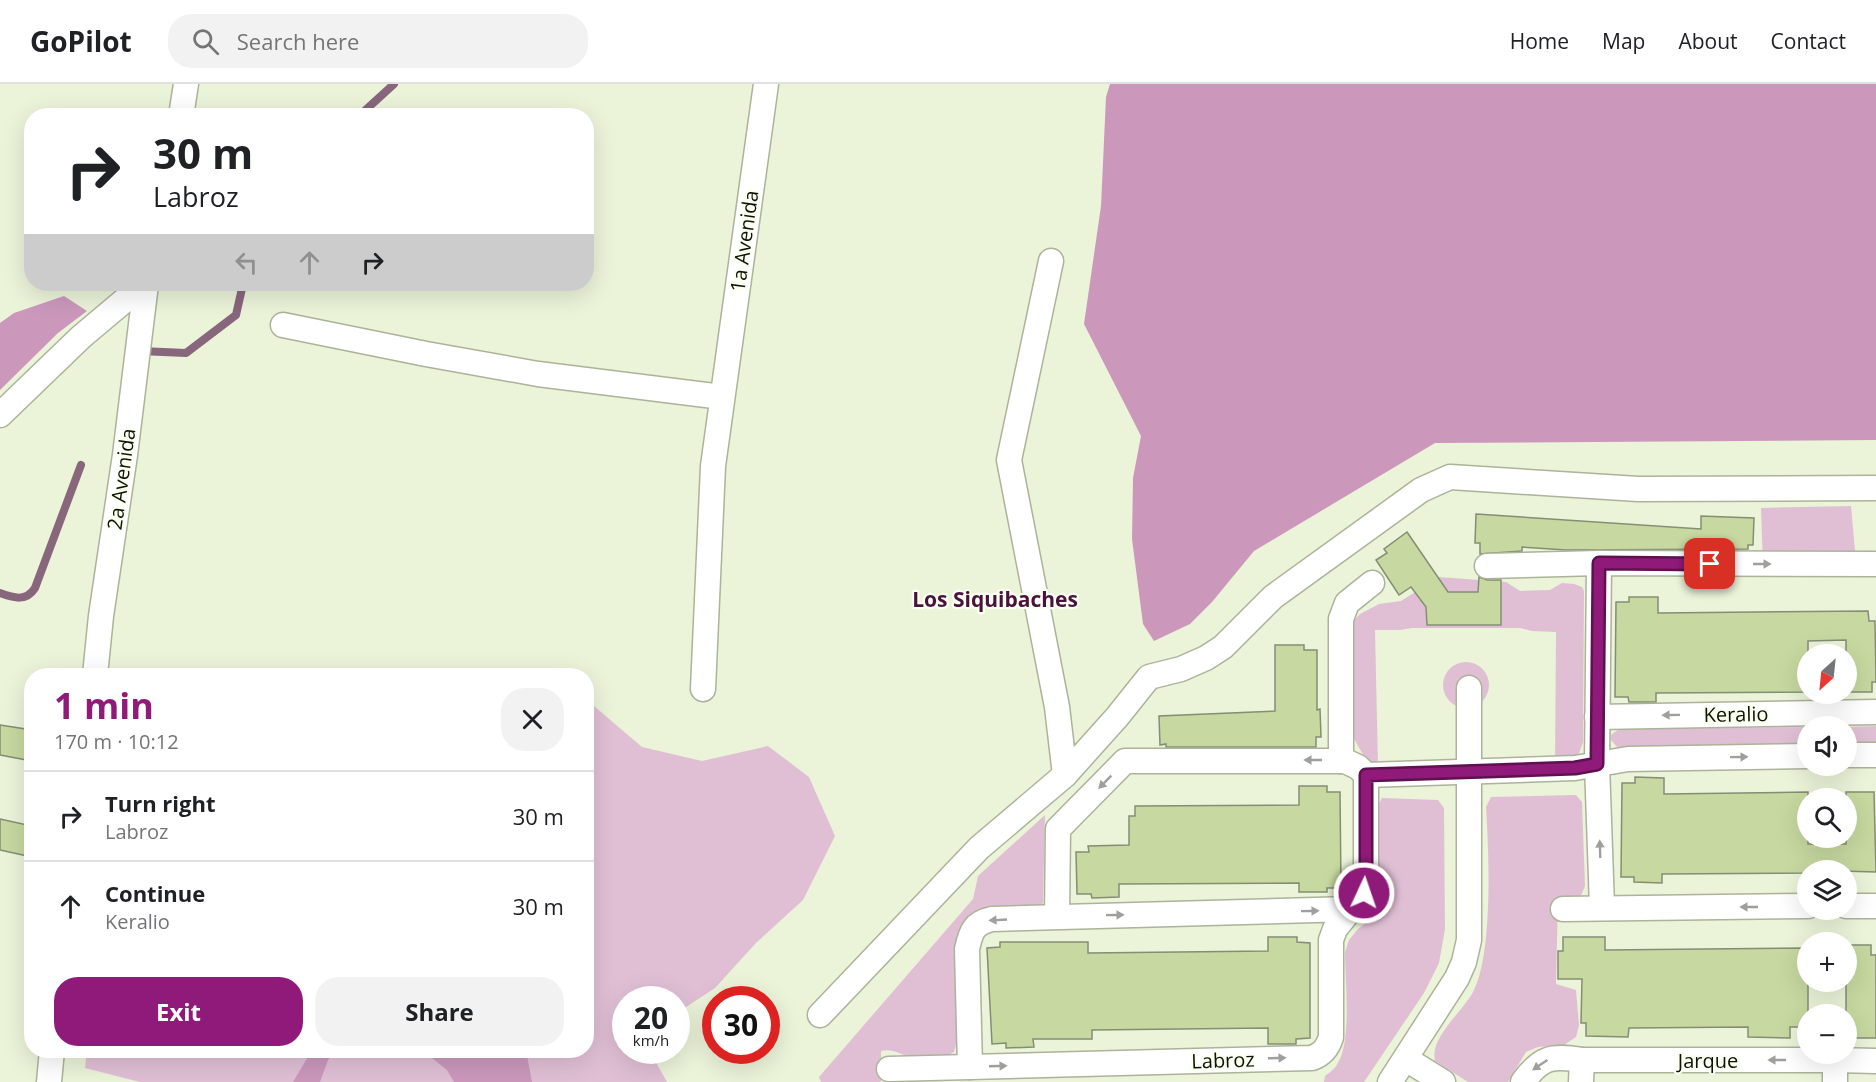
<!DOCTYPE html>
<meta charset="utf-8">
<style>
:root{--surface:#fff;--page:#f2f2f2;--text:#202124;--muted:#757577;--line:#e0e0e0;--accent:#901a79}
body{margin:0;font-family:"Open Sans",sans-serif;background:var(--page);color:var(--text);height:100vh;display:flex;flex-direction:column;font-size:22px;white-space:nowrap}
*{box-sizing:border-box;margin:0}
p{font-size:20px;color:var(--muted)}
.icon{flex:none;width:33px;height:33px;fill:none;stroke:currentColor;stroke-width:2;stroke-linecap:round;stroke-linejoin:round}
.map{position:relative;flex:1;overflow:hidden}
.sheet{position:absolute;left:24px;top:584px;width:570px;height:390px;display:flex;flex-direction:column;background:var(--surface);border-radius:24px;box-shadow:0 6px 24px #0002}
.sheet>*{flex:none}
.banner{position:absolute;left:24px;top:24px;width:570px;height:183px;border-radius:24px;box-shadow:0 6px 24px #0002;background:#fff;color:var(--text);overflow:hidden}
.needle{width:39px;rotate:207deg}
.fabs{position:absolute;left:1797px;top:560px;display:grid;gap:12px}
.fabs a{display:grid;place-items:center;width:60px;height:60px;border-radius:50%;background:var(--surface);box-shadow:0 6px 24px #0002;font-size:30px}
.speed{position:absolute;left:612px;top:902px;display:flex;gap:12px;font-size:30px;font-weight:700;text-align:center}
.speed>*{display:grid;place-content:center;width:78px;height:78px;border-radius:50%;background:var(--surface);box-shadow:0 6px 24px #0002;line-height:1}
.speed small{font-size:15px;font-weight:400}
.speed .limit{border:9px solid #d22;background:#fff;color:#111}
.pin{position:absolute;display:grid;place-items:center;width:51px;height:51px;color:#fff;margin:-26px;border-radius:12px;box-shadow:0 3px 9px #0006}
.me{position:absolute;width:66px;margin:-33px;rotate:3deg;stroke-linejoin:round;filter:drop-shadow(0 0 4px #0008)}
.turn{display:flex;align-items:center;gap:21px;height:126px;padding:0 30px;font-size:27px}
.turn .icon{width:78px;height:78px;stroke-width:2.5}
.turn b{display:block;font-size:42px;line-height:51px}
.lanes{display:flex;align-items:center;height:57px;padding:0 30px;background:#0003;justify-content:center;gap:30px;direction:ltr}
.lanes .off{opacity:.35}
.round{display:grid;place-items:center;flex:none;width:63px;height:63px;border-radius:24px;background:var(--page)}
.headline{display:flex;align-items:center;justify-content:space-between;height:102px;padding:0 30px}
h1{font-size:36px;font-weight:700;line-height:45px;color:var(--accent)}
.cta{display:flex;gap:12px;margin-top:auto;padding:12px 30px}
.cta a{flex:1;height:69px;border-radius:24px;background:var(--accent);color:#fff;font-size:24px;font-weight:700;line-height:69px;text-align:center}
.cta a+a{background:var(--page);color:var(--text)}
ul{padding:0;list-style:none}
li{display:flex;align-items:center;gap:18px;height:90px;padding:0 30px;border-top:2px solid var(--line)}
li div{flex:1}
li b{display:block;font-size:22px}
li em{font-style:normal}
header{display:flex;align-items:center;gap:36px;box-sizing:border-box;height:84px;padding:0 30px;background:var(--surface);border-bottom:2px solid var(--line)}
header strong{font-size:28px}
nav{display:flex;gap:33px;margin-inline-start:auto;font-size:21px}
.search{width:420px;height:54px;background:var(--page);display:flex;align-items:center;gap:15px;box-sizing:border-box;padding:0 21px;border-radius:24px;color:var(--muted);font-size:22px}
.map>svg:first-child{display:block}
.green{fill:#e0bfd5}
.forest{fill:#cb98bc}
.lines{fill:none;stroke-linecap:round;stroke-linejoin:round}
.stream{stroke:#88667c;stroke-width:8}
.building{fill:#c7d8a0;stroke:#858d75;stroke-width:1.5}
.minor-casing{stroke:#abb39a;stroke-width:27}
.minor{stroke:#fff;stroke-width:24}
.oneway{fill:#9fa09d}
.route-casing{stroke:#5e114f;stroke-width:15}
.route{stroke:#901a79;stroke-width:10}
.labels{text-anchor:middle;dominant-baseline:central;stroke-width:4.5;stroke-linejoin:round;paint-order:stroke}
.street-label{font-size:20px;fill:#0f1209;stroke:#faffef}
.neighbourhood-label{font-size:21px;font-weight:bold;fill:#4a133e;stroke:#faffef}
</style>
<header>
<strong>GoPilot</strong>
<div class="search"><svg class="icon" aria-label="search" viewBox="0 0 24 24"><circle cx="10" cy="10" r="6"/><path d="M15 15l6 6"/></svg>Search here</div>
<nav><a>Home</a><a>Map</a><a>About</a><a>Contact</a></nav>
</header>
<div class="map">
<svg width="1876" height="998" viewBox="0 0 1876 998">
<rect width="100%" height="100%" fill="#ebf3d9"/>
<g class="green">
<path d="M 1851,422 L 1856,478 L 1763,482 L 1761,424 Z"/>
<path d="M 1439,493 L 1506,498 L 1520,507 L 1550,506 L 1562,499 L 1574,500 L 1582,503 L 1584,507 L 1583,658 L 1578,672 L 1555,683 L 1556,548 L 1532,547 L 1520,544 L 1412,544 L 1400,546 L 1375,546 L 1378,682 L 1365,674 L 1353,653 L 1352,544 L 1354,536 L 1360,530 L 1379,520 L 1401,517 Z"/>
<circle cx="1466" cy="601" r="23"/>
<path d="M 594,622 L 642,663 L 702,677 L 768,662 L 809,693 L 835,752 L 803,816 L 756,859 L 715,904 L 677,929 L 676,915 L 626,915 L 626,966 L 649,966 L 667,998 L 140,998 L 85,984 L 87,966 L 586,966 L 586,631 Z"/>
<path d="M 1876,642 L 1876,662 L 1847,662 L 1846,643 Z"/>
<path d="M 1807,643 L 1807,663 L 1622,665 L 1618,664 L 1611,656 L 1611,651 L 1619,645 Z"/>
<path d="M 1576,711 L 1582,718 L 1585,802 L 1580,814 L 1558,813 L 1556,900 L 1576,906 L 1579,941 L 1576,953 L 1564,961 L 1538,963 L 1526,968 L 1508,998 L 1468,998 L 1435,977 C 1429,953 1465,926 1474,906 C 1493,867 1489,769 1486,723 L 1491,713 Z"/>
<path d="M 1382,714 L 1438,716 L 1444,724 L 1445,845 L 1439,879 L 1424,909 L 1364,998 L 1324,998 L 1325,992 C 1330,988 1335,985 1338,979 C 1352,955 1345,897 1345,868 L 1349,856 L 1358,845 L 1371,835 L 1378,820 L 1377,723 Z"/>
<path d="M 1045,731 L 1043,819 L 1039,822 C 1005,824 963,816 955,860 L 957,957 L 954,968 C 943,975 923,976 910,973 C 899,970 893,964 881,967 L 881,998 L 821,998 L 819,993 L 973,815 L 978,792 Z"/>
</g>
<g class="forest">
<path d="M 1110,0 L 1876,0 L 1876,356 L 1435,359 L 1254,467 L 1212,518 L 1190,540 L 1154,557 L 1143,540 L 1132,455 L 1133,394 L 1141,352 L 1084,240 L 1101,122 L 1106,13 Z"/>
<path d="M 64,212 L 87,227 L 58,249 L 0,306 L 0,239 L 14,229 Z"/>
<path d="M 312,966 L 337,966 L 328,976 L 320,998 L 293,998 Z"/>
<path d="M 422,966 L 526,966 L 532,998 L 454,998 L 447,986 Z"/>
</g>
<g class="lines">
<g class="stream">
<path d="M 359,32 L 394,0"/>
<path d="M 140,267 L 186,269 L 236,231 L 243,200"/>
<path d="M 0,509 C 14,514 26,518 35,504 L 81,381"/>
</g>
</g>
<g class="building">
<path d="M 1476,430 L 1701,445 L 1701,432 L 1754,434 L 1753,461 L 1748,461 L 1748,465 L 1566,466 L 1522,463 L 1522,467 L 1480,470 L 1480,459 L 1475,459 Z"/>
<path d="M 1407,448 L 1448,508 L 1478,508 L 1479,493 L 1487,496 L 1501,496 L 1501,541 L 1427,541 L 1426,523 L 1411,503 L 1399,511 L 1376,476 L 1387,469 L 1384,465 Z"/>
<path d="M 1629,513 L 1658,513 L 1658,529 L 1868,527 L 1869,537 L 1875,537 L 1876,598 L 1872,598 L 1872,608 L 1846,608 L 1846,556 L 1808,557 L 1808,608 L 1656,609 L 1656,618 L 1629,618 L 1628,613 L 1615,613 L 1616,518 L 1629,518 Z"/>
<path d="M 1275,561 L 1304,561 L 1304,566 L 1317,566 L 1317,626 L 1320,625 L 1321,653 L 1316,653 L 1316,663 L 1166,663 L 1166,660 L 1160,661 L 1159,632 L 1275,627 Z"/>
<path d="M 0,641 L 32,646 L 32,677 L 0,671 Z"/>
<path d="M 1635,693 L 1664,694 L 1664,710 L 1808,708 L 1808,760 L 1846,760 L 1846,708 L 1874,708 L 1876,788 L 1808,786 L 1808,789 L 1662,790 L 1662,799 L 1634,798 L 1634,793 L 1621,793 L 1622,699 L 1635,699 Z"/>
<path d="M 1299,702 L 1327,702 L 1327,708 L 1340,708 L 1341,804 L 1327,804 L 1327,808 L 1299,808 L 1299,799 L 1119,800 L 1119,813 L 1092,814 L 1091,810 L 1077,810 L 1076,768 L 1089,768 L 1088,762 L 1129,761 L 1129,732 L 1135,732 L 1135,722 L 1299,721 Z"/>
<path d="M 0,735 L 32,742 L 32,773 L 0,766 Z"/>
<path d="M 1268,853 L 1297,853 L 1297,858 L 1310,859 L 1310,954 L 1296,955 L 1296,960 L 1268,960 L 1268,944 L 1092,946 L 1092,955 L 1033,955 L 1034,963 L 1006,964 L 1006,959 L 992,960 L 987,864 L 1000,863 L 1000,858 L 1088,858 L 1088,869 L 1268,867 Z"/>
<path d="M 1563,853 L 1605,853 L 1605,866 L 1808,864 L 1808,943 L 1790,943 L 1790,954 L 1748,953 L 1748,943 L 1629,944 L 1628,953 L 1586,952 L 1586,939 L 1581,939 L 1582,895 L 1558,895 L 1558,867 L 1563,867 Z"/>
<path d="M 1846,861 L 1871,861 L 1871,871 L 1876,871 L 1876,954 L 1854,954 L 1854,940 L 1849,940 L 1850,933 L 1846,933 Z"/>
</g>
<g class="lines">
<g class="minor-casing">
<g id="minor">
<path d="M 181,32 L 186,0"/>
<path d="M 1051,177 L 1009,376 L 1057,623 L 1065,691"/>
<path d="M 283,241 L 426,270 L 538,290 L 722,313"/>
<path d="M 0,331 L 81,253 L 144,200"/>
<path d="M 1599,479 L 1597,680 L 1602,823"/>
<path d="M 1487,482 L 1599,479 L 1876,480"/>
<path d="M 95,591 L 101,532 L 125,371 L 146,200"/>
<path d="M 703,605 L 713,382 L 766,0"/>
<path d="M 1597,633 L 1876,628"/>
<path d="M 1846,671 L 1876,671"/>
<path d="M 1341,677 L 1341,535 L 1347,519 L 1372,499"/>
<path d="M 1366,691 L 1575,684 L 1628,675 L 1808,672"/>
<path d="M 1846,822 L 1876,822"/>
<path d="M 1563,825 L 1808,822"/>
<path d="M 1057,833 L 1058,745 L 1125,677 L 1345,677 L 1358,683 L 1366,691 L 1366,801 L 1360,816 L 1351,825 L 992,835 C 974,839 971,847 967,865 L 970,983 L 1312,974 C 1323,970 1328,963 1331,953 L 1331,856 L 1335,845 L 1351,825"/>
<path d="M 820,931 L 979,764 L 1065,691 L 1117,633 L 1149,593 L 1181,585 L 1206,574 L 1223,563 L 1273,513 L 1421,406 L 1450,393 L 1638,405 L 1876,404"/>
<path d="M 1406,975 L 1443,998"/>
<path d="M 1582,976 L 1835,976 L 1835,998"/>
<path d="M 1835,976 L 1876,977"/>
<path d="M 889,985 L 970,983"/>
<path d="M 49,998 L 52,966"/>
<path d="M 1390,998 L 1457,894 L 1464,878 L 1469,856 L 1469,604"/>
<path d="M 1523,998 C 1541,973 1552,971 1582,976 L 1581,998"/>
</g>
</g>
<use href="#minor" class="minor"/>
</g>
<defs><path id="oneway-solid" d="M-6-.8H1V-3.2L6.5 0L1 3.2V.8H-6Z" transform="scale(1.5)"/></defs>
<g class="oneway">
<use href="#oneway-solid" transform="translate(1762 480)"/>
<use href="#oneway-solid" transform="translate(1671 631) rotate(179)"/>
<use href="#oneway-solid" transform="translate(1739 673) rotate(-1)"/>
<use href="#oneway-solid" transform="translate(1313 676) rotate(180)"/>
<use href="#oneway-solid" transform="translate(1105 698) rotate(135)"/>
<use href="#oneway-solid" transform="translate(1600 765) rotate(-92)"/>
<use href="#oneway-solid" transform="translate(1749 823) rotate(180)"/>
<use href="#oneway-solid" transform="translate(1310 827) rotate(-1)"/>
<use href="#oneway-solid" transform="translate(1115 831) rotate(-1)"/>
<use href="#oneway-solid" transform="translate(998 836) rotate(177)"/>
<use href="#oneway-solid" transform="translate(1277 974) rotate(-2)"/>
<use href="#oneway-solid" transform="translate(1777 976) rotate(-180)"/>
<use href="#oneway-solid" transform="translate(1540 981) rotate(146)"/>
<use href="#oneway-solid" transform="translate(998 982) rotate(-2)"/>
</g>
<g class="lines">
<g class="route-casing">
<path id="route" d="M 1364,809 L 1366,801 L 1366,691 L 1575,684 L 1597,680 L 1599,479 L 1710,480"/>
</g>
<use href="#route" class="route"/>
</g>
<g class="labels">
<g class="street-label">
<text transform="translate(744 157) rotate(-82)">1a Avenida</text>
<text transform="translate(121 395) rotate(-82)">2a Avenida</text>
<text transform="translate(1736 630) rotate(-1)">Keralio</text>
<text transform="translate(1223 976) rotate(-2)">Labroz</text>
<text x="1708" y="976">Jarque</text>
</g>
<g class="neighbourhood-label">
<text x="995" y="515">Los Siquibaches</text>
</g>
</g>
</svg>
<div class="fabs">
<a><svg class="needle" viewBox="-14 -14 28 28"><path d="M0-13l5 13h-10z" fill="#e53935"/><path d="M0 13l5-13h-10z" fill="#757577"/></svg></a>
<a><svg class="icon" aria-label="sound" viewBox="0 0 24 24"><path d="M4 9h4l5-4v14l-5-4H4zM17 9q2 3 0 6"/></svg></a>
<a><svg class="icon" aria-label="search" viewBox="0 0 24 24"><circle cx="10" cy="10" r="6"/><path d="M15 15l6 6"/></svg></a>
<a><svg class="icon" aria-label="layers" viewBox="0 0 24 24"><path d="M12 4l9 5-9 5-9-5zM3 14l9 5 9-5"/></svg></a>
<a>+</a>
<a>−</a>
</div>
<div class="speed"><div>20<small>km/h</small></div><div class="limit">30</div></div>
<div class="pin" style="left:1710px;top:480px;background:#d93025"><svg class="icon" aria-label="arrive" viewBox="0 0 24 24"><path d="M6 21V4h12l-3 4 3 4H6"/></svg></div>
<svg class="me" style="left:1364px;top:809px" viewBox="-20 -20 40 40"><circle r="17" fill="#901a79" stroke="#fff" stroke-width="3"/><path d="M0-11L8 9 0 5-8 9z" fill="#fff"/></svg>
<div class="banner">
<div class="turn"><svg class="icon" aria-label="right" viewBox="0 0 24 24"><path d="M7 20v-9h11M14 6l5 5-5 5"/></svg><div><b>30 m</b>Labroz</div></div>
<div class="lanes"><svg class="icon off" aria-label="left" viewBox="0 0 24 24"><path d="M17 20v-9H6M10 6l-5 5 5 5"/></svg><svg class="icon off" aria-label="ahead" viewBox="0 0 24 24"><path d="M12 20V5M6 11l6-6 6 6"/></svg><svg class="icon" aria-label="right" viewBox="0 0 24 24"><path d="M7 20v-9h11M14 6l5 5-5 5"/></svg></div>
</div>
<section class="sheet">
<div class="headline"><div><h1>1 min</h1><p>170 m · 10:12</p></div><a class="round"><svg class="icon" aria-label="close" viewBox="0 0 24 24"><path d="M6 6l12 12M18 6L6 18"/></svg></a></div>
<ul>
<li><svg class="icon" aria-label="right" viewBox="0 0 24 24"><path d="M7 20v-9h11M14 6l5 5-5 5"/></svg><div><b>Turn right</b><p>Labroz</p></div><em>30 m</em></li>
<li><svg class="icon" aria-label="ahead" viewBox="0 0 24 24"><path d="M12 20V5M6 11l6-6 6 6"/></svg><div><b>Continue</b><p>Keralio</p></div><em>30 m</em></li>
</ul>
<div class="cta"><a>Exit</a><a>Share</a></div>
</section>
</div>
